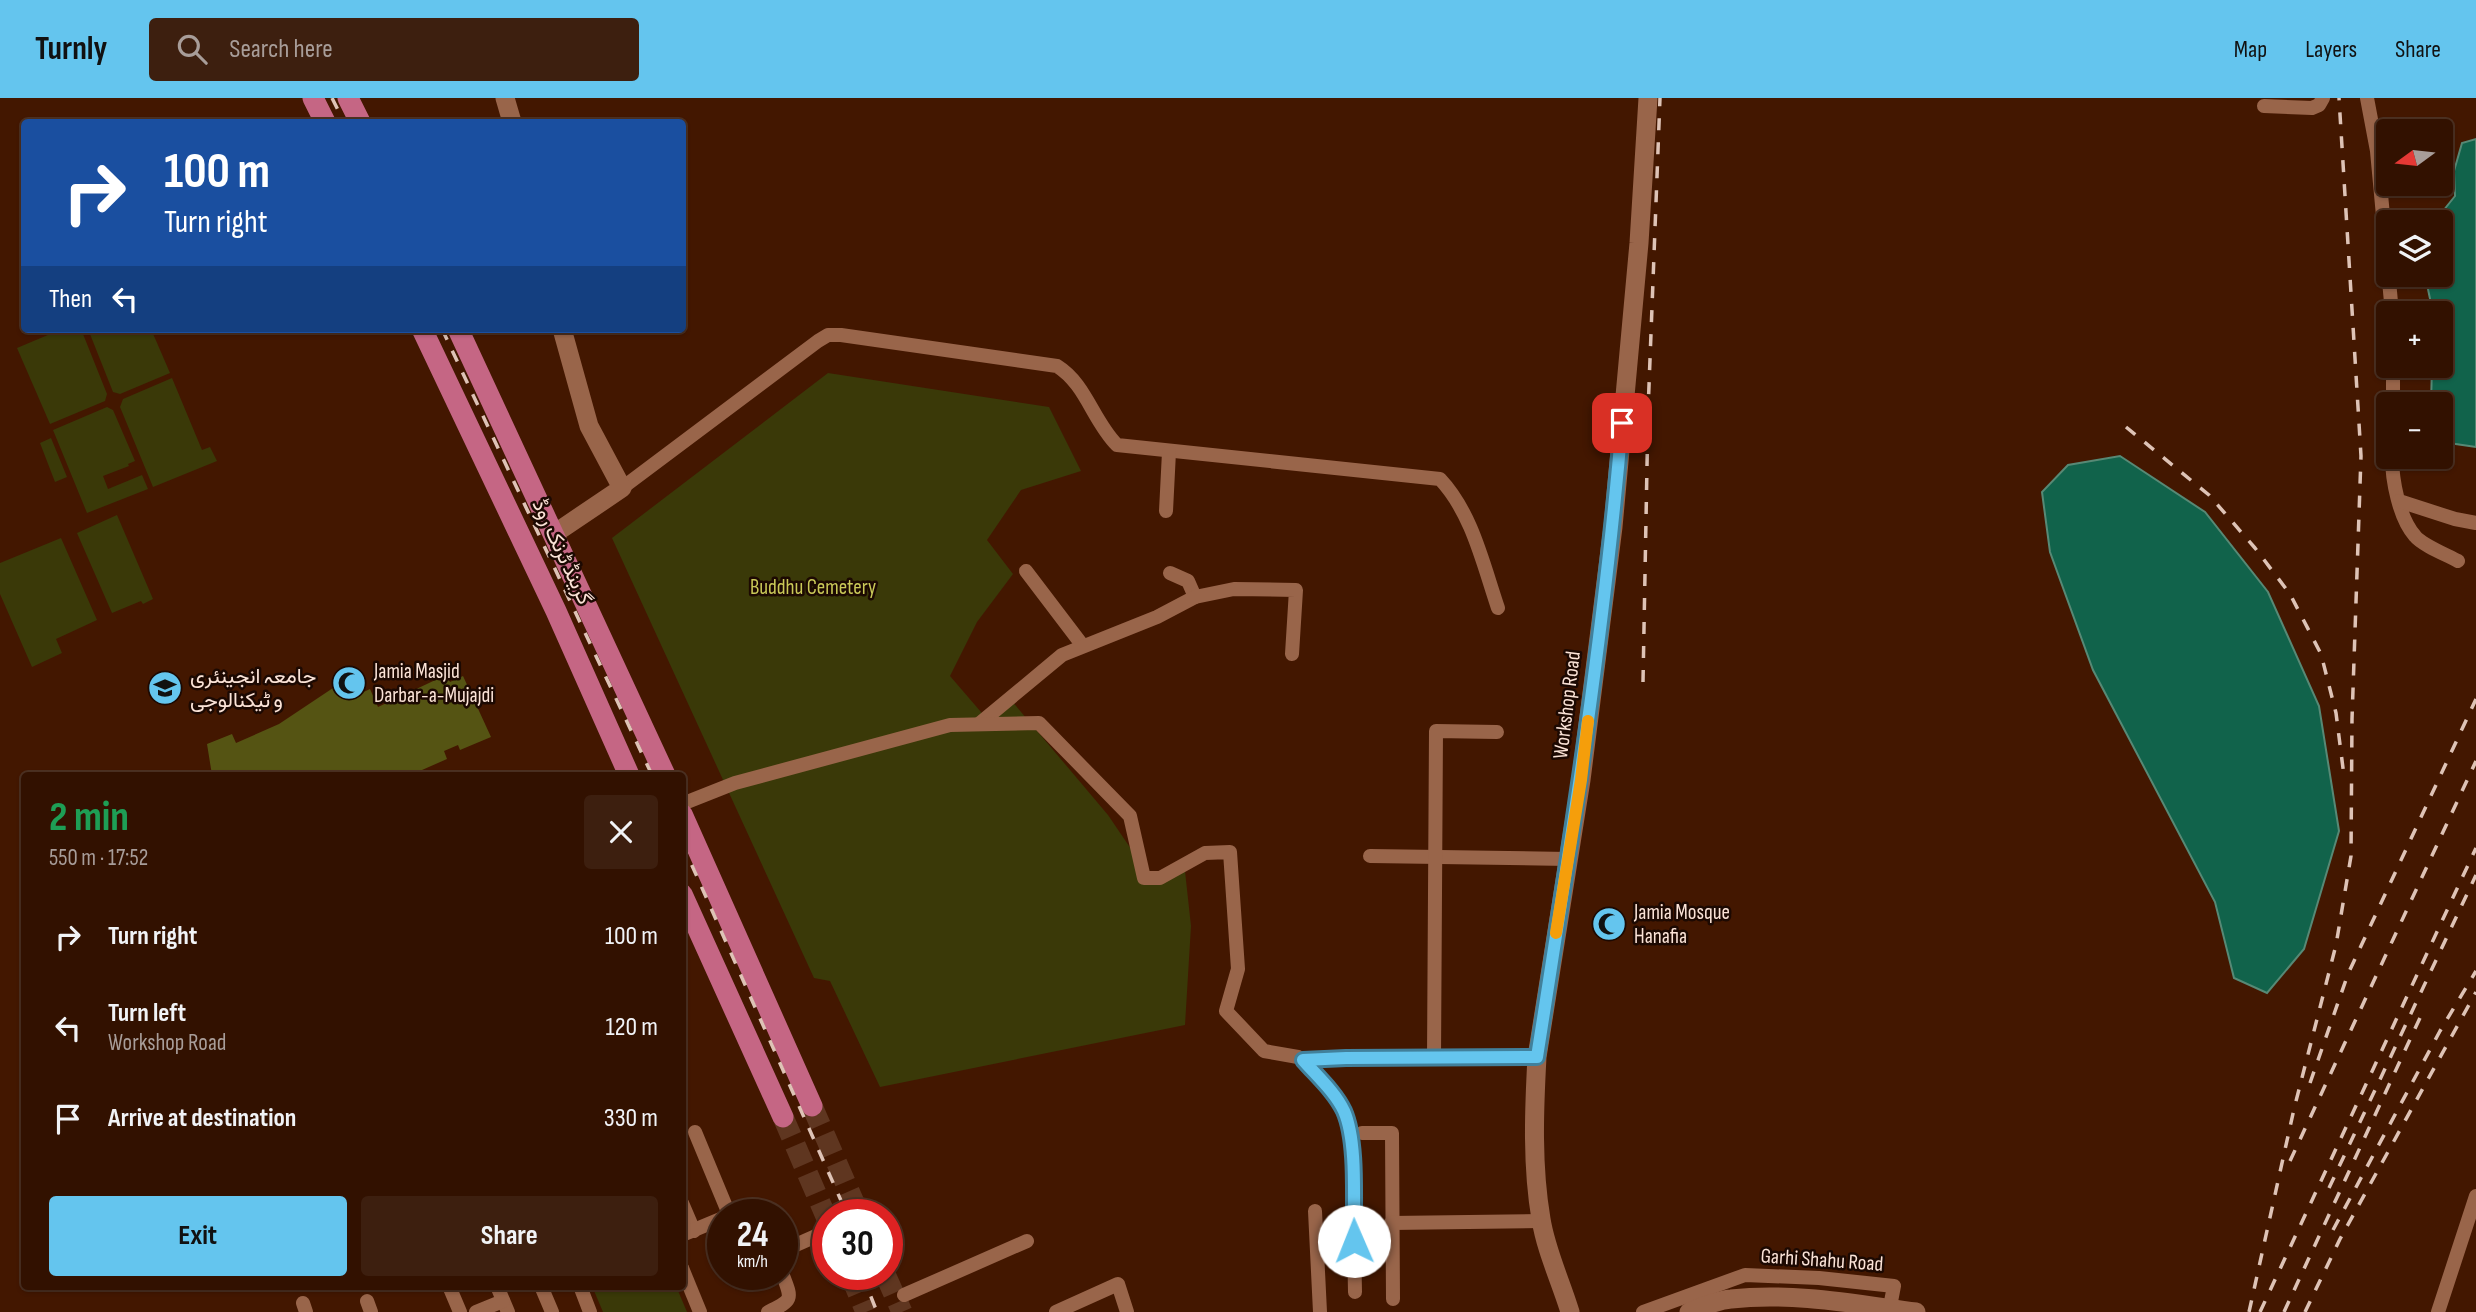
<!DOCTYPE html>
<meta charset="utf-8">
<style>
:root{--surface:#321100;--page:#3d1f0f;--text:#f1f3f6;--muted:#a89d99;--line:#4d3122;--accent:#64c5ee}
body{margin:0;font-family:"Sofia Sans Condensed",Vazirmatn,sans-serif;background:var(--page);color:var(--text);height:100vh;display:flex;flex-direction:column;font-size:26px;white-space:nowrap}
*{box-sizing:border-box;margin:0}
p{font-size:23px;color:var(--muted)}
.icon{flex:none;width:38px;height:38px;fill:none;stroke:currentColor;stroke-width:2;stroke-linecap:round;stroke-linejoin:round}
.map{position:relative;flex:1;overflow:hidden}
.sheet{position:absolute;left:21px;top:674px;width:665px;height:518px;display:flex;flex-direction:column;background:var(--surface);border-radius:7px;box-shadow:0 2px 5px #0004,0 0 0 2px var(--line)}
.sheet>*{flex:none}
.guide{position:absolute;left:21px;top:21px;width:665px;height:214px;border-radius:7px;box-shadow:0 2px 5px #0004,0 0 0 2px var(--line);background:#1a4fa0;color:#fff;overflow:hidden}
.needle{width:46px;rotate:255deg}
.fabs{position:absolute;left:2376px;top:21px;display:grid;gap:14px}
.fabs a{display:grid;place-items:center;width:77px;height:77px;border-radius:7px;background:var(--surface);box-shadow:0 2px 5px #0004,0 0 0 2px var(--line);font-size:35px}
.speed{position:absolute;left:707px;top:1101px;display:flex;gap:14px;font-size:35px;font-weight:700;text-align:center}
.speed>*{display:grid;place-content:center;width:91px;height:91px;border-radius:50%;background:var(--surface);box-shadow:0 2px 5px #0004,0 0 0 2px var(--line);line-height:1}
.speed small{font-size:18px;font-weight:400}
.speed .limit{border:10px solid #d22;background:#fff;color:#111}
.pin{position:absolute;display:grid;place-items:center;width:60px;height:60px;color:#fff;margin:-30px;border-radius:14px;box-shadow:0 4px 10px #0006}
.me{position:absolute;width:77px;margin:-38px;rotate:359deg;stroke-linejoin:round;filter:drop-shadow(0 0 5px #0008)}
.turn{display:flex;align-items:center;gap:24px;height:147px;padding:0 28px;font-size:32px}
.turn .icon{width:91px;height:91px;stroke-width:2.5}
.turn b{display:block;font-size:49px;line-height:60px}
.then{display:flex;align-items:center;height:66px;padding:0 28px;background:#0003;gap:14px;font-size:26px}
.round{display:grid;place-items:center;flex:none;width:74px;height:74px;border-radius:7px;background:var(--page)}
.overview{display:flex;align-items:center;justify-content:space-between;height:119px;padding:0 28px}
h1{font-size:42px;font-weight:700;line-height:52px;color:#1e9e55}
.action{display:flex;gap:14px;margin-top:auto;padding:14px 28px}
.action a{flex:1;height:80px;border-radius:7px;background:var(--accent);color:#111;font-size:28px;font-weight:700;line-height:80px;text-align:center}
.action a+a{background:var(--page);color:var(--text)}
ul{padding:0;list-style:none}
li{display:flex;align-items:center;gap:21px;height:91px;padding:0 28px}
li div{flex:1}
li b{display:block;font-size:26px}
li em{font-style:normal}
header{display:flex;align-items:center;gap:42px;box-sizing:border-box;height:98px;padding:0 35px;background:var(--accent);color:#111}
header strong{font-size:33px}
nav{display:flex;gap:38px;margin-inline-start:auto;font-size:24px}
.search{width:490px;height:63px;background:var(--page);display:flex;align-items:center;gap:18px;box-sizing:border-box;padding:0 24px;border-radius:7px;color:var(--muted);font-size:26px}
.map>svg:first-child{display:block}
.green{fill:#3a3908}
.forest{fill:#555413}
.water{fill:#11634b;stroke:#578975;stroke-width:2}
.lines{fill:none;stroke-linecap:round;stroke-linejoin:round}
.primary-tunnel{stroke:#5f3620;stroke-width:21;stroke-dasharray:21 10;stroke-linecap:butt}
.street{stroke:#99654a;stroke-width:14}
.secondary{stroke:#99654a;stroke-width:19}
.primary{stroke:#c56684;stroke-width:21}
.rail{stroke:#dec3b6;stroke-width:3.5;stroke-dasharray:12 12;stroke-linecap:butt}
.route-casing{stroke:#41809b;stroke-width:18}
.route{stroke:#64c5ee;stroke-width:12}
.slow{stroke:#f59e0b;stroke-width:12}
.labels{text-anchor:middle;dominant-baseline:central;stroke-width:5;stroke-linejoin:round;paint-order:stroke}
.street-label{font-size:21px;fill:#fbe3d7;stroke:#1c0902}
.park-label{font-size:21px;fill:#cac958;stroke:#1c0902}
.poi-label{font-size:21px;fill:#fbe3d7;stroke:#1c0902;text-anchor:start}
</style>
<header>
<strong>Turnly</strong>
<div class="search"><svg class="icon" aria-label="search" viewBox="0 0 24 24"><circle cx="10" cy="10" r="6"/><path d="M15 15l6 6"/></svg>Search here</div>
<nav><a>Map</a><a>Layers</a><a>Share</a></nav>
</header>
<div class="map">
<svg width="2476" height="1214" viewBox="0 0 2476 1214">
<rect width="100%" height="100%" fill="#431700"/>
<g class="green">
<path d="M 62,231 L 81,231 L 107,296 L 105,303 L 50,326 L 17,250 Z"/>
<path d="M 88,231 L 151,231 L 170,275 L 120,296 L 113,294 Z"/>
<path d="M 828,275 L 1049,309 L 1081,373 L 1021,392 L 987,442 L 1013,476 L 977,524 L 950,578 L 987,621 L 1011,602 L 1108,717 L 1150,779 L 1184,764 L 1191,828 L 1185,927 L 880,989 L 830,883 L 814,880 L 612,440 Z"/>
<path d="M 172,280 L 202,352 L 210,349 L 217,363 L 153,389 L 120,309 L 123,301 Z"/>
<path d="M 107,309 L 113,312 L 135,363 L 128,366 L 129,368 L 103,378 L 108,391 L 142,377 L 148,391 L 87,415 L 53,332 Z"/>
<path d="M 51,340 L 67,379 L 55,384 L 40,345 Z"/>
<path d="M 117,417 L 153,501 L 143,506 L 141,503 L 112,515 L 77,435 Z"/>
<path d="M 61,440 L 97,522 L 56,541 L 62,555 L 32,569 L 0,496 L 0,465 Z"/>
<path d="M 592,1188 L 676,1188 L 687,1214 L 603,1214 Z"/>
</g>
<path class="forest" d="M 446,577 L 450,584 L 463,578 L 491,639 L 460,652 L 458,647 L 444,653 L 447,661 L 422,672 L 424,677 L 212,677 L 207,646 L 232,636 L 236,645 L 279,626 L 336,588 L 339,594 L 352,592 L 355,598 L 370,591 L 378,609 Z"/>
<g class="water">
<path d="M 2476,41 L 2476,349 L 2449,345 L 2441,334 L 2441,306 L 2431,306 L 2432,268 L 2441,268 L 2441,215 L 2433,215 L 2425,177 L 2441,177 L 2441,124 L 2421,124 L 2439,118 L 2455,98 L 2454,73 L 2462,45 Z"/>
<path d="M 2120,358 L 2205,414 L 2268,494 L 2319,608 L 2339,733 L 2304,851 L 2267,895 L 2234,880 L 2215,804 L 2093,572 L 2050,454 L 2042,394 L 2068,367 Z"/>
</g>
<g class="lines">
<g class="primary-tunnel">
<path d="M 812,1008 L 859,1116"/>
<path d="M 783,1019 L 828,1123"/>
<path d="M 850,1176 L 866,1214"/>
<path d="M 885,1176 L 902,1214"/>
</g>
<g class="street">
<path d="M 2367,0 L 2377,53 L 2392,215"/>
<path d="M 2264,8 L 2312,10 L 2319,7 L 2323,0"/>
<path d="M 2393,268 L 2393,306"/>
<path d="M 2392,359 C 2392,382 2399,420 2415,438 C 2422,447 2447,457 2458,463"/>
<path d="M 622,390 L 818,243 L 828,237 L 841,237 L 1057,268 C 1086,286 1093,323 1117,347 L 1440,381 C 1472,415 1483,466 1498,510"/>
<path d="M 2399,403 L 2455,421 L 2476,425"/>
<path d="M 1166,413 L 1169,354"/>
<path d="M 1026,473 L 1083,548"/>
<path d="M 1170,475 L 1188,483 L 1195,499"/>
<path d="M 979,626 L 1062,557 L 1157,519 L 1195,499 L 1234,491 L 1296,492 L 1292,556"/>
<path d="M 682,706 L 735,685 L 950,627 L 1039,625 L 1130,718 L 1144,780 L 1160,780 L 1205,755 L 1230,754 L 1238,871 L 1226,913 L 1264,953 L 1298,959 L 1303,962 L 1346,960 L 1537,959"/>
<path d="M 1370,758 L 1568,761"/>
<path d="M 1434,960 L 1436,633 L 1497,634"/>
<path d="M 1303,962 L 1337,1000 L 1345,1015 L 1352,1042 L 1355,1194"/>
<path d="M 695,1034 L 729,1116"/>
<path d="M 1362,1035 L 1392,1035 L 1393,1201"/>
<path d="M 682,1105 L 694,1133"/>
<path d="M 1315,1113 L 1320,1214"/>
<path d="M 732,1116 C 742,1113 750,1108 758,1116"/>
<path d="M 1391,1125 L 1541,1123"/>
<path d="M 682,1137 L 723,1120"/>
<path d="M 782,1153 L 816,1138"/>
<path d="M 682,1170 L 700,1214"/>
<path d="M 449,1188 L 460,1214"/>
<path d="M 497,1188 L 508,1214"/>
<path d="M 541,1188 L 552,1214"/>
<path d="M 580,1188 L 590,1214"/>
<path d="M 904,1197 L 1027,1143"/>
<path d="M 367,1203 L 371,1214"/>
<path d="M 303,1205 L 306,1214"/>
<path d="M 476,1214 L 503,1203"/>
<path d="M 768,1214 C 794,1202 792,1201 782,1175"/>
<path d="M 1056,1214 L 1118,1186 L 1127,1214"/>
<path d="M 1643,1214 L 1745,1177 L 1819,1180 L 1894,1188 L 1889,1214"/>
<path d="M 2438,1214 L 2476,1098"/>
</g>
<g class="secondary">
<path d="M 505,0 L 512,24"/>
<path d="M 554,436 L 622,390 L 589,328 L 562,231"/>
<path d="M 1570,1214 C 1561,1184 1546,1153 1541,1121 C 1532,1068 1534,1013 1537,959 L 1581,682 L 1613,429 L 1639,145 L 1648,0"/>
<path d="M 1689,1214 C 1702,1209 1717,1202 1731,1201 C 1792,1194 1855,1206 1916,1214"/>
</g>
<g class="primary">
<path d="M 313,0 L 325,24"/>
<path d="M 348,0 L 360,24"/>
<path d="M 422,231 L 556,513 L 629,677"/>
<path d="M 458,231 L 665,677"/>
<path d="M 682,716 L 812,1008"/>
<path d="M 682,796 L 783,1019"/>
</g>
<g class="rail">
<path d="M 332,0 L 344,24"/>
<path d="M 442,231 L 652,677"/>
<path d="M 2126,329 L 2209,397 L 2255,450 L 2290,496 L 2321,556 L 2336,615 L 2344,678"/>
<path d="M 1643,584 L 1648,314 L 1660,0"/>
<path d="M 682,745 L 847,1116"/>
<path d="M 2310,985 L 2348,876 L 2476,601"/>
<path d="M 2290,1063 L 2476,663"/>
<path d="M 2329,1090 L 2476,777"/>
<path d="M 2333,1132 L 2440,933 L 2476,873"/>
<path d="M 862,1176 L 877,1214"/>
<path d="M 2249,1214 L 2294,1011 L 2336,847 L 2351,758 L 2352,621 L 2361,358 L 2339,0"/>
<path d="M 2260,1214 L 2476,750"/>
<path d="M 2284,1214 L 2425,909"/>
<path d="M 2305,1214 L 2340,1141 L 2476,894"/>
</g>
</g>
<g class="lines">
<g class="route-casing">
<path id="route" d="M 1354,1143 C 1353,1107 1358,1045 1344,1013 C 1335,994 1317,978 1303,962 L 1346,960 L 1537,959 C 1570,749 1604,538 1622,325"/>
</g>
<use href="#route" class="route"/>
<path class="slow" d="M 1556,835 L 1581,682 L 1588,623"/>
</g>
<defs>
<g id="mosque-disc" transform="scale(1.75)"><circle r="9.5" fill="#64c5ee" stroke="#1c0902"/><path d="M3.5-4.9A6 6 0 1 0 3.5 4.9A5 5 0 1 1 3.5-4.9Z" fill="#111"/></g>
<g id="university-disc" transform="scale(1.75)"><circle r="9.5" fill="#64c5ee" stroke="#1c0902"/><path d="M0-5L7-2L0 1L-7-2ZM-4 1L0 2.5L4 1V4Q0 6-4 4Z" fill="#111"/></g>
</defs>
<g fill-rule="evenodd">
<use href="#mosque-disc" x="349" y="585"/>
<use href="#university-disc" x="165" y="590"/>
<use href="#mosque-disc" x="1609" y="826"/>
</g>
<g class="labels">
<g class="street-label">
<text transform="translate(562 454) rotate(65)">گرینڈ ٹرنک روڈ</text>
<text transform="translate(1567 607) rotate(-83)">Workshop Road</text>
<text transform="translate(1822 1162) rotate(4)">Garhi Shahu Road</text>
</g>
<g class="park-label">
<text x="813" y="489">Buddhu Cemetery</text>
</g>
<g class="poi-label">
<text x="374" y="573">Jamia Masjid<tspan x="374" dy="24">Darbar-a-Mujajdi</tspan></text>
<text x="190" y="578">جامعہ انجینئری<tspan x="190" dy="24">و ٹیکنالوجی</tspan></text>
<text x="1634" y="814">Jamia Mosque<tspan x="1634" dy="24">Hanafia</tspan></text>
</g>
</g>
</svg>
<div class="fabs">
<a><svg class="needle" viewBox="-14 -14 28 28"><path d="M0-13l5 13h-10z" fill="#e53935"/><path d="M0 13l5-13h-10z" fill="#a89d99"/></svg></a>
<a><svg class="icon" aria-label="layers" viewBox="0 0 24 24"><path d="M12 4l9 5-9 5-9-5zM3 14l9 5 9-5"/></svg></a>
<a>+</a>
<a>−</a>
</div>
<div class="speed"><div>24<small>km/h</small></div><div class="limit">30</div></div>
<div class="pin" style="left:1622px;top:325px;background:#d93025"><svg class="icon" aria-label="arrive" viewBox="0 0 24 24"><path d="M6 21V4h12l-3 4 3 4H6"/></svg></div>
<svg class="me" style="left:1354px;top:1143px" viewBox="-20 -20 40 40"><circle r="19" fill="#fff"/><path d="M0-13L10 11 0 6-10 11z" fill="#64c5ee"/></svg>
<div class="guide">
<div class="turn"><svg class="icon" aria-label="right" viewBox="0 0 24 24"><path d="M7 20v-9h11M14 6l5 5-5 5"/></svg><div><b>100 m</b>Turn right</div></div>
<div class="then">Then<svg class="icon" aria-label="left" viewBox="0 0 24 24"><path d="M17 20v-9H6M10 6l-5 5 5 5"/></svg></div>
</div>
<section class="sheet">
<div class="overview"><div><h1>2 min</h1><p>550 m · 17:52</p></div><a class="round"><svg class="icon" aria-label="close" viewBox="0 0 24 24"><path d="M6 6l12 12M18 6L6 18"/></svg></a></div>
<ul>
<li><svg class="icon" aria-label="right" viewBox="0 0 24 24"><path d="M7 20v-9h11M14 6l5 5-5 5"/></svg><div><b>Turn right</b></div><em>100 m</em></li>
<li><svg class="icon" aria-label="left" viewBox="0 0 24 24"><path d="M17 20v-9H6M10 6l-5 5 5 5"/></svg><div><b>Turn left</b><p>Workshop Road</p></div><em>120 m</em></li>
<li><svg class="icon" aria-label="arrive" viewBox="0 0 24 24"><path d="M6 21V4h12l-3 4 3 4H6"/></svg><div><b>Arrive at destination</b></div><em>330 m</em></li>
</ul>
<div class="action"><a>Exit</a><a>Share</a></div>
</section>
</div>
